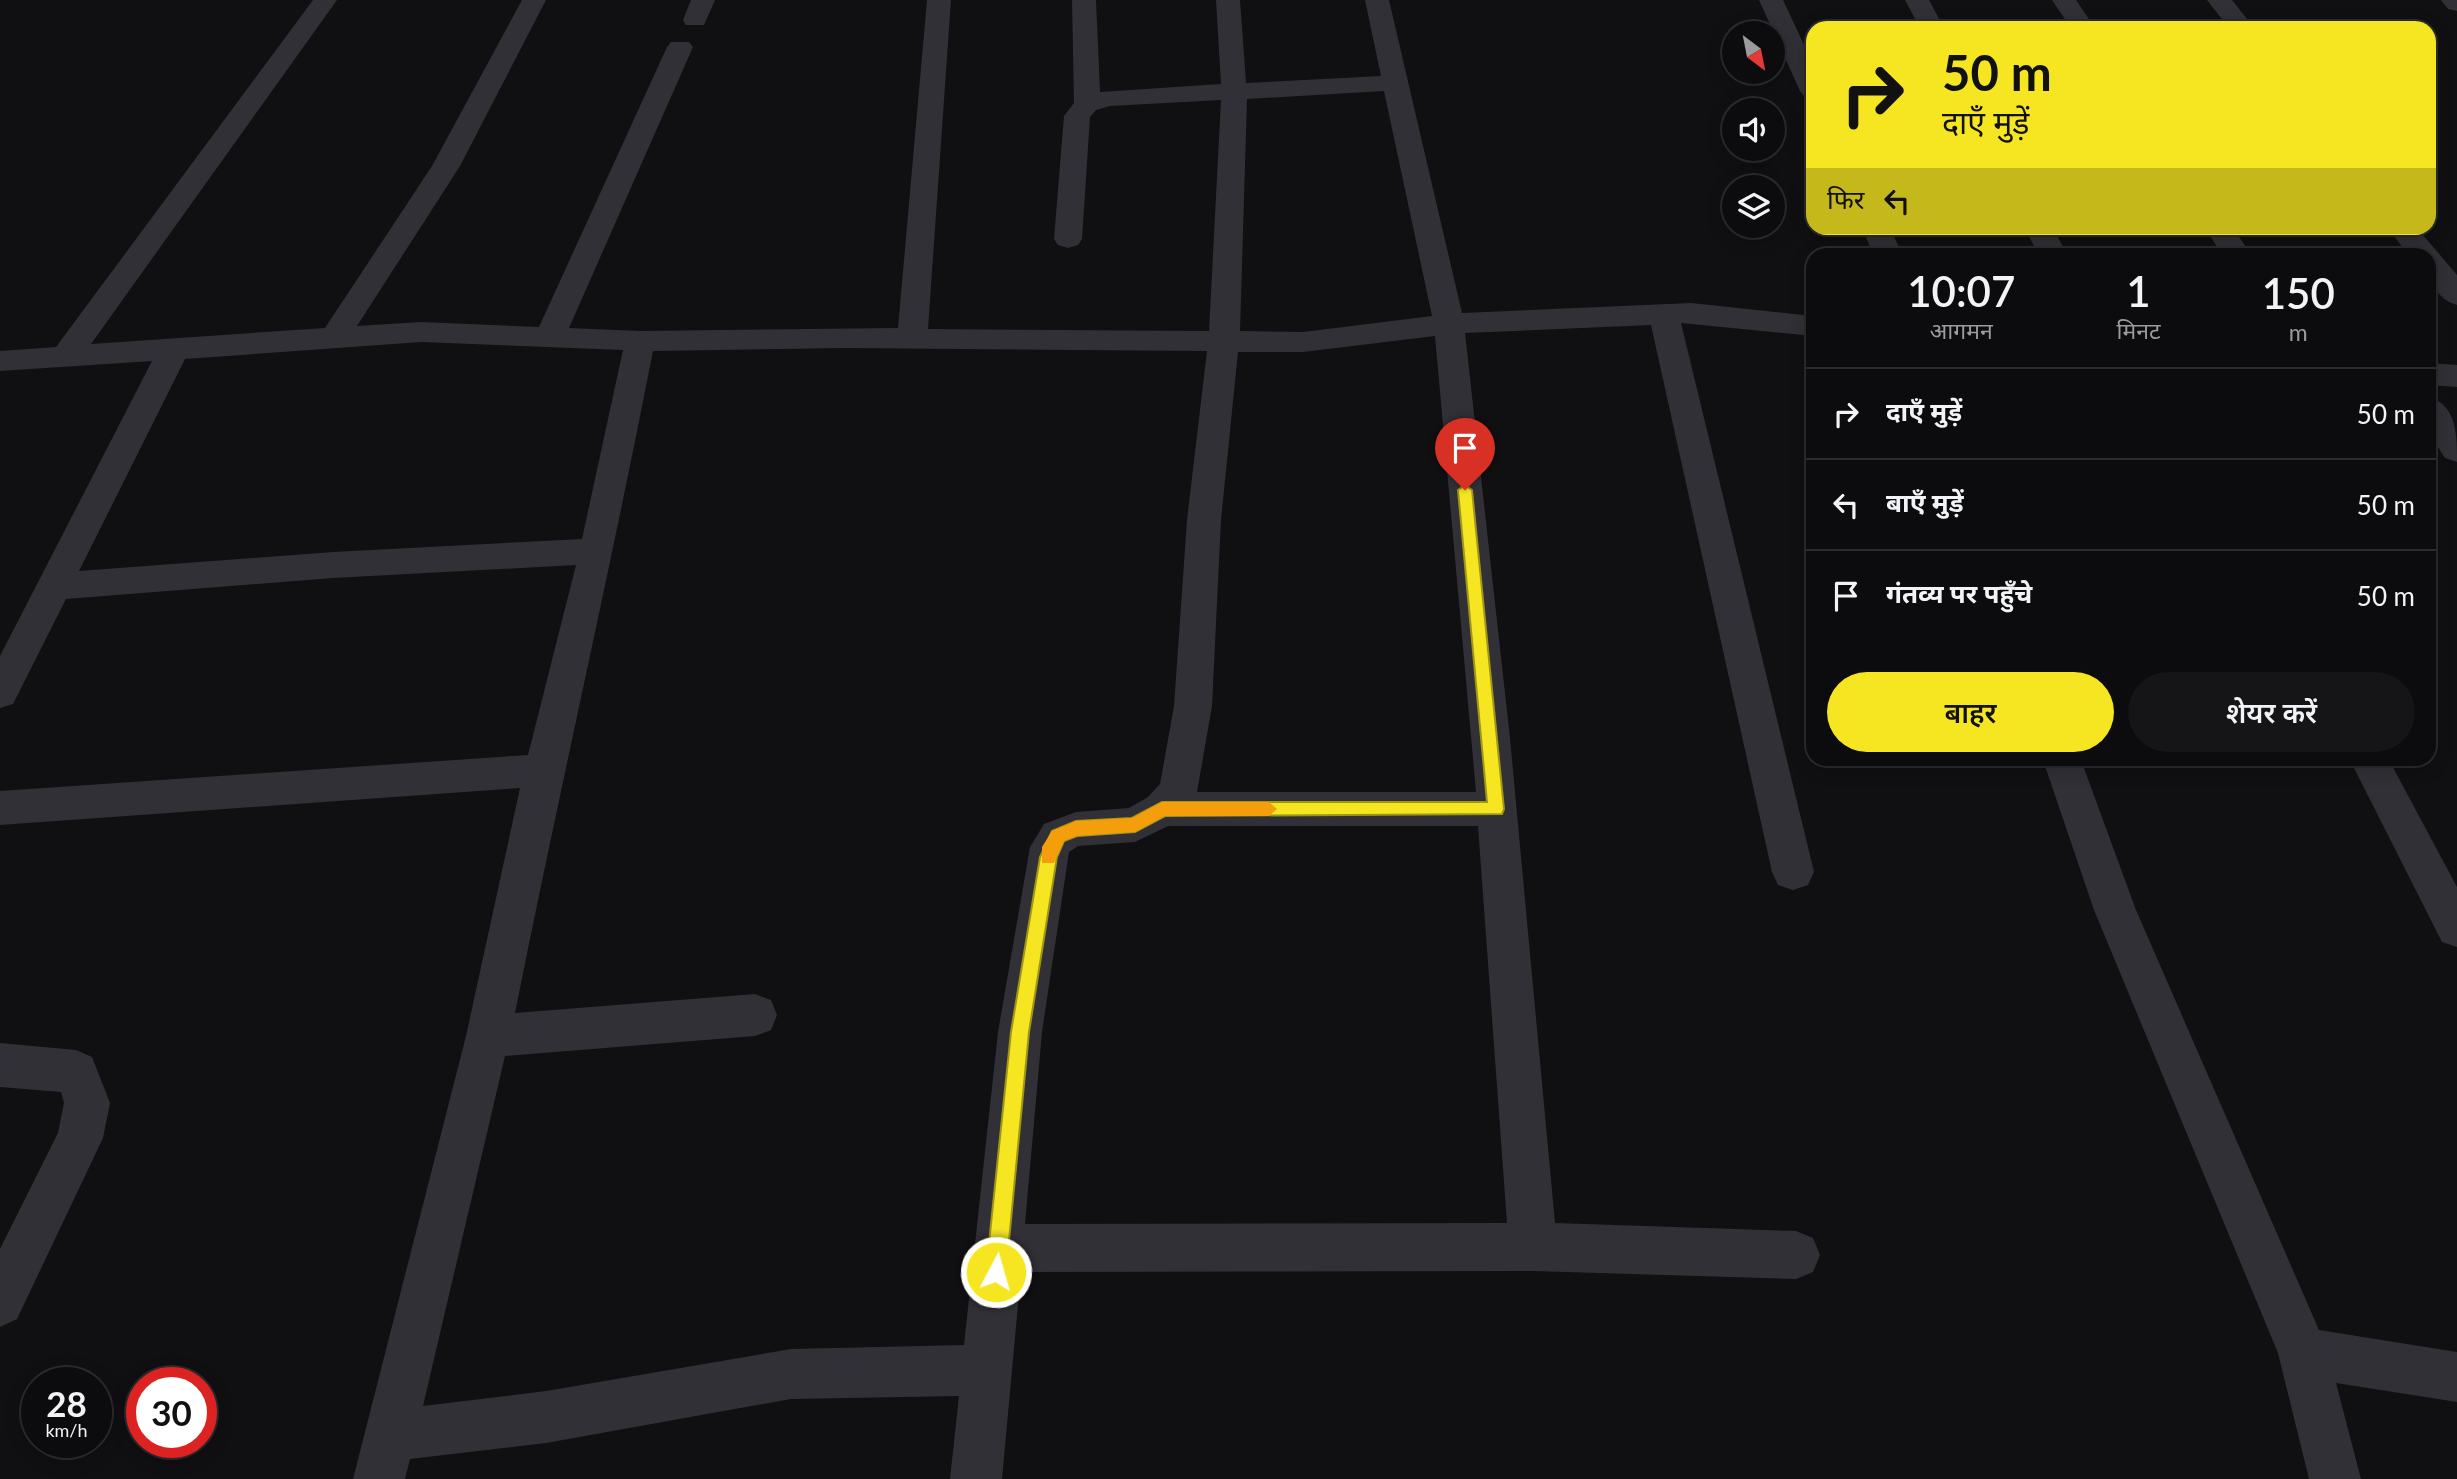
<!DOCTYPE html>
<html lang="hi">
<meta charset="utf-8">
<style>
:root{--surface:#0c0b0d;--page:#151416;--text:#f1f3f6;--muted:#9a9b9d;--line:#2c2b2e;--accent:#f6e622}
body{margin:0;font-family:Lato,"Noto Sans Devanagari",sans-serif;background:var(--page);color:var(--text);height:100vh;display:flex;flex-direction:column;font-size:26px;white-space:nowrap}
*{box-sizing:border-box;margin:0}
p{font-size:23px;color:var(--muted)}
.icon{flex:none;width:38px;height:38px;fill:none;stroke:currentColor;stroke-width:2;stroke-linecap:round;stroke-linejoin:round}
.map{position:relative;flex:1;overflow:hidden}
.panel{position:absolute;left:1806px;top:248px;width:630px;height:518px;display:flex;flex-direction:column;background:var(--surface);border-radius:21px;box-shadow:0 4px 18px #0003,0 0 0 2px var(--line)}
.panel>*{flex:none}
.guide{position:absolute;left:1806px;top:21px;width:630px;height:214px;border-radius:21px;box-shadow:0 4px 18px #0003,0 0 0 2px var(--line);background:#f6e622;color:#111;overflow:hidden}
.needle{width:46px;rotate:148deg}
.fabs{position:absolute;left:1722px;top:21px;display:grid;gap:14px}
.fabs a{display:grid;place-items:center;width:63px;height:63px;border-radius:50%;background:var(--surface);box-shadow:0 4px 18px #0003,0 0 0 2px var(--line);font-size:35px}
.speed{position:absolute;left:21px;top:1367px;display:flex;gap:14px;font-size:35px;font-weight:700;text-align:center}
.speed>*{display:grid;place-content:center;width:91px;height:91px;border-radius:50%;background:var(--surface);box-shadow:0 4px 18px #0003,0 0 0 2px var(--line);line-height:1}
.speed small{font-size:18px;font-weight:400}
.speed .limit{border:10px solid #d22;background:#fff;color:#111}
.pin{position:absolute;display:grid;place-items:center;width:60px;height:60px;color:#fff;margin:-72px -30px;border-radius:50% 50% 50% 0;rotate:-45deg;box-shadow:0 0 7px #0007}
.pin .icon{rotate:45deg}
.me{position:absolute;width:77px;margin:-38px;rotate:6deg;stroke-linejoin:round;filter:drop-shadow(0 0 5px #0008)}
.turn{display:flex;align-items:center;gap:24px;height:147px;padding:0 21px;font-size:32px}
.turn .icon{width:91px;height:91px;stroke-width:2.5}
.turn b{display:block;font-size:49px;line-height:60px}
.then{display:flex;align-items:center;height:66px;padding:0 21px;background:#0003;gap:14px;font-size:26px}
.eta{display:flex;justify-content:space-evenly;align-items:center;height:119px;text-align:center}
.eta b{font-size:42px;font-weight:600;line-height:49px}
.button{display:flex;gap:14px;margin-top:auto;padding:14px 21px}
.button a{flex:1;height:80px;border-radius:42px;background:var(--accent);color:#111;font-size:28px;font-weight:600;line-height:80px;text-align:center}
.button a+a{background:var(--page);color:var(--text)}
ul{padding:0;list-style:none}
li{display:flex;align-items:center;gap:21px;height:91px;padding:0 21px;border-top:2px solid var(--line)}
li div{flex:1}
li b{display:block;font-size:26px}
li em{font-style:normal}
.map>svg:first-child{display:block}
.lines{fill:none;stroke-linecap:round;stroke-linejoin:round}
.minor{fill:#313036;fill-rule:evenodd}
.route{fill:#f6e622;stroke:#a09616;stroke-width:2}
.slow{fill:#f59e0b}
</style>
<div class="map">
<svg width="2457" height="1479" viewBox="0 0 2457 1479">
<rect width="100%" height="100%" fill="#100f11"/>
<g class="lines">
<g class="minor">
<path d="M 313,0 L 337,0 L 91,344 L 325,328 L 432,166 L 522,0 L 546,0 L 460,166 L 357,326 L 421,322 L 539,327 L 667,47 L 671,42 L 689,42 L 693,47 L 569,328 L 640,331 L 898,328 L 927,0 L 951,0 L 928,329 L 1209,331 L 1221,100 L 1110,106 L 1096,110 L 1090,117 L 1082,239 L 1078,245 L 1068,248 L 1058,245 L 1054,239 L 1064,116 L 1074,103 L 1072,0 L 1096,0 L 1100,92 L 1221,84 L 1216,0 L 1240,0 L 1246,83 L 1381,76 L 1365,0 L 1389,0 L 1462,313 L 1691,303 L 1813,316 L 1813,336 L 1681,323 L 1814,872 L 1808,885 L 1793,890 L 1778,885 L 1772,872 L 1651,325 L 1465,333 L 1510,738 L 1555,1223 L 1796,1231 L 1813,1238 L 1820,1255 L 1813,1272 L 1796,1279 L 1533,1271 L 1021,1272 L 1002,1479 L 950,1479 L 959,1396 L 791,1399 L 546,1443 L 410,1459 L 405,1479 L 353,1479 L 466,1036 L 520,788 L 0,825 L 0,791 L 528,755 L 576,565 L 333,578 L 66,599 L 13,704 L 0,708 L 0,656 L 152,361 L 0,371 L 0,351 L 56,347 ZM 1384,91 L 1432,316 L 1303,332 L 1240,331 L 1247,99 ZM 1435,336 L 1476,792 L 1197,792 L 1212,706 L 1221,520 L 1238,352 L 1303,352 ZM 421,342 L 623,350 L 582,539 L 333,552 L 79,571 L 185,359 ZM 846,348 L 1207,351 L 1187,520 L 1174,706 L 1160,784 L 1148,797 L 1129,808 L 1076,812 L 1044,824 L 1030,847 L 998,1032 L 964,1345 L 791,1349 L 546,1391 L 423,1406 L 505,1056 L 755,1036 L 771,1030 L 777,1015 L 771,1000 L 755,994 L 515,1013 C 559,792 610,572 653,351 ZM 1168,826 L 1478,826 L 1507,1223 L 1025,1224 L 1042,1032 L 1069,852 L 1078,846 L 1135,842 Z"/>
<path d="M 691,0 L 715,0 L 704,25 L 686,25 L 683,20 Z"/>
<path d="M 1759,0 L 1783,0 L 1813,64 L 1813,99 L 1804,96 L 1800,91 Z"/>
<path d="M 1905,0 L 1929,0 L 1944,28 L 1920,28 Z"/>
<path d="M 2052,0 L 2076,0 L 2095,28 L 2071,28 Z"/>
<path d="M 2207,0 L 2232,0 L 2254,28 L 2229,28 Z"/>
<path d="M 2441,0 L 2457,0 L 2457,11 L 2448,9 Z"/>
<path d="M 1862,228 L 1890,228 L 1903,256 L 1874,256 Z"/>
<path d="M 2025,228 L 2053,228 L 2068,256 L 2039,256 Z"/>
<path d="M 2205,228 L 2233,228 L 2252,256 L 2223,256 Z"/>
<path d="M 2388,228 L 2417,228 L 2457,275 L 2457,305 C 2433,298 2429,277 2429,256 L 2409,256 Z"/>
<path d="M 2429,363 L 2457,365 L 2457,387 L 2429,385 Z"/>
<path d="M 2429,397 C 2457,405 2457,436 2457,462 L 2445,458 L 2429,433 Z"/>
<path d="M 2043,760 L 2081,760 L 2136,910 L 2319,1330 L 2457,1352 L 2457,1402 L 2336,1383 L 2361,1479 L 2309,1479 L 2278,1353 L 2094,910 Z"/>
<path d="M 2350,760 L 2389,760 L 2457,887 L 2457,947 L 2442,942 Z"/>
<path d="M 0,1043 L 76,1050 L 92,1057 L 110,1103 L 103,1138 L 17,1319 L 0,1327 L 0,1249 L 58,1133 L 64,1103 L 61,1092 L 0,1087 Z"/>
</g>
</g>
<path class="route" d="M 1465,485 L 1472,490 L 1504,809 L 1502,814 L 1165,816 L 1135,832 L 1077,836 L 1064,841 L 1057,857 L 1029,1032 L 1006,1272 L 1003,1280 L 996,1283 L 989,1280 L 986,1272 L 1011,1032 L 1040,857 L 1052,831 L 1076,821 L 1132,818 L 1162,802 L 1487,802 L 1458,490 Z"/>
<path class="slow" d="M 1162,802 L 1269,802 L 1277,809 L 1269,816 L 1165,816 L 1135,832 L 1077,836 L 1064,841 L 1054,863 L 1042,863 L 1042,847 L 1052,831 L 1076,821 L 1132,818 Z"/>
</svg>
<div class="fabs">
<a><svg class="needle" viewBox="-14 -14 28 28"><path d="M0-13l5 13h-10z" fill="#e53935"/><path d="M0 13l5-13h-10z" fill="#9a9b9d"/></svg></a>
<a><svg class="icon" aria-label="sound" viewBox="0 0 24 24"><path d="M4 9h4l5-4v14l-5-4H4zM17 9q2 3 0 6"/></svg></a>
<a><svg class="icon" aria-label="layers" viewBox="0 0 24 24"><path d="M12 4l9 5-9 5-9-5zM3 14l9 5 9-5"/></svg></a>
</div>
<div class="speed"><div>28<small>km/h</small></div><div class="limit">30</div></div>
<div class="pin" style="left:1465px;top:490px;background:#d93025"><svg class="icon" aria-label="arrive" viewBox="0 0 24 24"><path d="M6 21V4h12l-3 4 3 4H6"/></svg></div>
<svg class="me" style="left:996px;top:1272px" viewBox="-20 -20 40 40"><circle r="17" fill="#f6e622" stroke="#fff" stroke-width="3"/><path d="M0-11L8 9 0 5-8 9z" fill="#fff"/></svg>
<div class="guide">
<div class="turn"><svg class="icon" aria-label="right" viewBox="0 0 24 24"><path d="M7 20v-9h11M14 6l5 5-5 5"/></svg><div><b>50 m</b>दाएँ मुड़ें</div></div>
<div class="then">फिर<svg class="icon" aria-label="left" viewBox="0 0 24 24"><path d="M17 20v-9H6M10 6l-5 5 5 5"/></svg></div>
</div>
<section class="panel">
<div class="eta">
<div><b>10:07</b><p>आगमन</p></div>
<div><b>1</b><p>मिनट</p></div>
<div><b>150</b><p>m</p></div>
</div>
<ul>
<li><svg class="icon" aria-label="right" viewBox="0 0 24 24"><path d="M7 20v-9h11M14 6l5 5-5 5"/></svg><div><b>दाएँ मुड़ें</b></div><em>50 m</em></li>
<li><svg class="icon" aria-label="left" viewBox="0 0 24 24"><path d="M17 20v-9H6M10 6l-5 5 5 5"/></svg><div><b>बाएँ मुड़ें</b></div><em>50 m</em></li>
<li><svg class="icon" aria-label="arrive" viewBox="0 0 24 24"><path d="M6 21V4h12l-3 4 3 4H6"/></svg><div><b>गंतव्य पर पहुँचे</b></div><em>50 m</em></li>
</ul>
<div class="button"><a>बाहर</a><a>शेयर करें</a></div>
</section>
</div>
